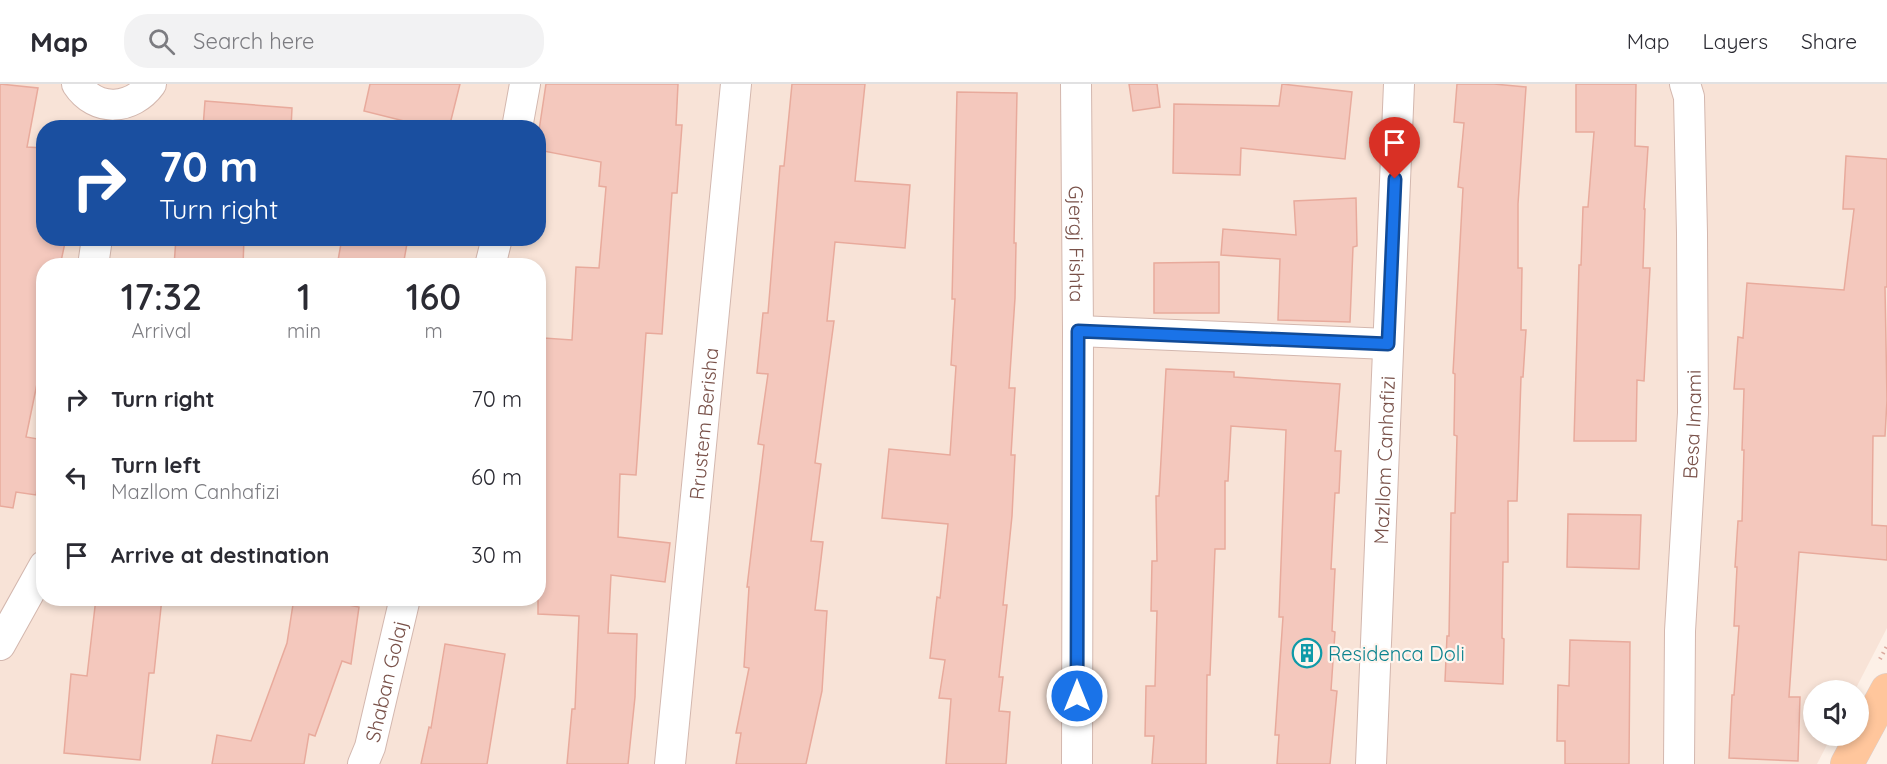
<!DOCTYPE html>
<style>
:root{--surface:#fff;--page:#f2f2f3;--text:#2b2b33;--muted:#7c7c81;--line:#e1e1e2}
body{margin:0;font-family:Quicksand,sans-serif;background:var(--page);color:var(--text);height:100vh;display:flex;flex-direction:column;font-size:22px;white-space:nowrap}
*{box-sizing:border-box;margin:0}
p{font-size:20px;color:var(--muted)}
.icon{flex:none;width:33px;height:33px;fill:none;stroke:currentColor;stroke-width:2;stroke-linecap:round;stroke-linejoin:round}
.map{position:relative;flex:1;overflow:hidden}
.side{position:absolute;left:36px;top:174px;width:510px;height:348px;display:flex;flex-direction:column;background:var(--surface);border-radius:24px;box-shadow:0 3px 9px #0003}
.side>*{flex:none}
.banner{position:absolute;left:36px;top:36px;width:510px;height:126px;border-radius:24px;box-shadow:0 3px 9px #0003;background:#1a4fa0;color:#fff;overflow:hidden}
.buttons{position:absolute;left:1803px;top:596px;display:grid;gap:12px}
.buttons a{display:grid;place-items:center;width:66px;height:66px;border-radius:50%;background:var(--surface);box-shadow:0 3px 9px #0003;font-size:30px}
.pin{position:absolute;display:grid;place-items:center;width:51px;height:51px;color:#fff;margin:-62px -26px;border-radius:50% 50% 50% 0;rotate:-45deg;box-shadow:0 0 6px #0007}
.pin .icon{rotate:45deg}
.me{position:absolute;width:66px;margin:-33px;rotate:0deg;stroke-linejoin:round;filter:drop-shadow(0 0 4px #0008)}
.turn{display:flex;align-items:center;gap:21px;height:126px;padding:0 24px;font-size:27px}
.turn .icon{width:78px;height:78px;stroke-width:2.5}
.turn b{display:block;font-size:42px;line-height:51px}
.eta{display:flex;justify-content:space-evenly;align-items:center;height:102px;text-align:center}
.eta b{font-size:36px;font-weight:600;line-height:42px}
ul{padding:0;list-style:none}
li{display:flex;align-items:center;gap:18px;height:78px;padding:0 24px}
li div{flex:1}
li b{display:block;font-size:22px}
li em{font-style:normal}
header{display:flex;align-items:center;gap:36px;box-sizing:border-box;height:84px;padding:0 30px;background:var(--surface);border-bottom:2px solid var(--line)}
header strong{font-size:28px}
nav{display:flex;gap:33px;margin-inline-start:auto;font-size:21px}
.search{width:420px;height:54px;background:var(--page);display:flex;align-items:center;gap:15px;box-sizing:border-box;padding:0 21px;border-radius:24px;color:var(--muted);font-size:22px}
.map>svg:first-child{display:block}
.residential{fill:#f8e3d7;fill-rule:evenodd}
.building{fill:#f4c8bd;stroke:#e8aa9c;stroke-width:1.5}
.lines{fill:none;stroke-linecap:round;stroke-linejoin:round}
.minor-casing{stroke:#d3b7ae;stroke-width:32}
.primary-casing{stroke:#d9cecc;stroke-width:34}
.path{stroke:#daaa9f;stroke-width:4;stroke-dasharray:1.5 4.5;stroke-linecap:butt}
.minor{stroke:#fff;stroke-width:30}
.primary{stroke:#ffc69c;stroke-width:33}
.route-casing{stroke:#114b97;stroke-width:15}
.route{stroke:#1a73e8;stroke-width:10}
.labels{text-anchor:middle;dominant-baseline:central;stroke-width:4.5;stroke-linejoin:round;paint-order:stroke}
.street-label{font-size:20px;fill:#795149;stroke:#fff5ee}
.culture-label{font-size:20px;fill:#0d838f;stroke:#fff5ee;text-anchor:start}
</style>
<header>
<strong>Map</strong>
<div class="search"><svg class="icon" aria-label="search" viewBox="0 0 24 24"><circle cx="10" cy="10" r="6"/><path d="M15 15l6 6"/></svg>Search here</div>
<nav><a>Map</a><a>Layers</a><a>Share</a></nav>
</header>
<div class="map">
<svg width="1887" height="680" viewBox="0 0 1887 680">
<rect width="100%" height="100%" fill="#fdf0e7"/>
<path class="residential" d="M 0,0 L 1887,0 L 1887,544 L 1855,606 L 1814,606 L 1814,651 L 1832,651 L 1817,680 L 0,680 ZM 44,44 L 538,44 L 538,154 L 44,154 ZM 44,182 L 538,182 L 538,514 L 44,514 Z"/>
<g class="building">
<path d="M 0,0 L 38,4 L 27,63 L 44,64 L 44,154 L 66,154 L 60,182 L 44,182 L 44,266 L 26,353 L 44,356 L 36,411 L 16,408 L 13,424 L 0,422 Z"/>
<path d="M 370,0 L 460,0 L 449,44 L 432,44 L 364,27 Z"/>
<path d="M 546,0 L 678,0 L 676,41 L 682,41 L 677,109 L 672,109 L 662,250 L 646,249 L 636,391 L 620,390 L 618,453 L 670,459 L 665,498 L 611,491 L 608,549 L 637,550 L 635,613 L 628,680 L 567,680 L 572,625 L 575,625 L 579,532 L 538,530 L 538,319 L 544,254 L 572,256 L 576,183 L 599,184 L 606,103 L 599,102 L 601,78 L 538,66 L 538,53 Z"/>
<path d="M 792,0 L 865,0 L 855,97 L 910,101 L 905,164 L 835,158 L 827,237 L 834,237 L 815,379 L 821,380 L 811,457 L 823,458 L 815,526 L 827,527 L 822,607 L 806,680 L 736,680 L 741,649 L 736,649 L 749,584 L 744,583 L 749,503 L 747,503 L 764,361 L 758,360 L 768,290 L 757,289 L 763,229 L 768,229 L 780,82 L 784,82 Z"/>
<path d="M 1129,0 L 1157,0 L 1160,23 L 1133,27 Z"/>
<path d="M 1282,0 L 1352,8 L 1345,75 L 1241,64 L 1240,91 L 1173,89 L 1174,20 L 1279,22 Z"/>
<path d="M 1457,0 L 1494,0 L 1526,3 L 1518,120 L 1518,184 L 1522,184 L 1521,246 L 1526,246 L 1523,293 L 1521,293 L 1517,417 L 1508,417 L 1508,478 L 1503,478 L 1502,554 L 1504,555 L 1503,600 L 1445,597 L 1447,552 L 1449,552 L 1451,429 L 1455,429 L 1457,352 L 1454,351 L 1455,290 L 1453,289 L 1463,104 L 1458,103 L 1464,39 L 1454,38 Z"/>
<path d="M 1576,0 L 1636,0 L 1635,62 L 1648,63 L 1644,125 L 1645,125 L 1643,184 L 1650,184 L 1644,297 L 1637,296 L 1636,357 L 1574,357 L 1579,181 L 1581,181 L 1583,123 L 1588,123 L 1594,48 L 1576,48 Z"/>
<path d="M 957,8 L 1017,9 L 1014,159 L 1016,159 L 1015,214 L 1009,304 L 1015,304 L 1011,371 L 1015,371 L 1012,432 L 1003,521 L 1007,521 L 999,593 L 1003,593 L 999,627 L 1010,628 L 1006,680 L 946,680 L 951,615 L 939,614 L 945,576 L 930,574 L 937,513 L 940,514 L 948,440 L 882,434 L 889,365 L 950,371 L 956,282 L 951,281 L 955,215 L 952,215 Z"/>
<path d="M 205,17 L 292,24 L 291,44 L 203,44 Z"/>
<path d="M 1846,72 L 1887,75 L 1887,203 L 1885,203 L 1887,316 L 1885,352 L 1873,352 L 1872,441 L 1887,442 L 1887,476 L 1799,468 L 1789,613 L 1800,613 L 1798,677 L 1729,674 L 1732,611 L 1734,611 L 1739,542 L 1734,542 L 1737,483 L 1735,483 L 1738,437 L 1742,437 L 1744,366 L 1742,366 L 1744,305 L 1734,305 L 1738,253 L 1743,254 L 1747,199 L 1844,206 L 1854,125 L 1843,125 Z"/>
<path d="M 1356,114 L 1357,162 L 1353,163 L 1350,238 L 1278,236 L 1280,175 L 1221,171 L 1223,145 L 1296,151 L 1294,117 Z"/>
<path d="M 176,154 L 244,154 L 243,182 L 174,182 Z"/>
<path d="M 342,154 L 408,154 L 403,182 L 337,182 Z"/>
<path d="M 1219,178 L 1219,229 L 1154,229 L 1154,179 Z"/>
<path d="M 1166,285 L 1234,288 L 1234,293 L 1340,300 L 1335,367 L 1341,367 L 1339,409 L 1335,409 L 1331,485 L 1335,485 L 1332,547 L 1335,548 L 1331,606 L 1337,607 L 1330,680 L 1277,680 L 1279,651 L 1275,651 L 1283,533 L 1279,533 L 1286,346 L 1231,342 L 1228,397 L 1225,397 L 1225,465 L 1215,465 L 1210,591 L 1207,591 L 1206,680 L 1152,680 L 1154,652 L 1145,652 L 1146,602 L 1155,602 L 1157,527 L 1151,527 L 1152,477 L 1157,477 L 1156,412 L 1159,412 Z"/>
<path d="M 1568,430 L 1641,431 L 1639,485 L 1567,483 Z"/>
<path d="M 96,514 L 162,514 L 154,589 L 149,589 L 140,676 L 64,669 L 71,590 L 87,592 Z"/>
<path d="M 294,514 L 313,514 L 359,523 L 351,580 L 342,577 L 315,652 L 309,650 L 304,680 L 212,680 L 217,651 L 251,657 L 287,559 Z"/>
<path d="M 1570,556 L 1630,558 L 1629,680 L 1565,680 L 1565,657 L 1557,657 L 1558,601 L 1569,602 Z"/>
<path d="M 445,560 L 505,570 L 487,680 L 421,680 L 429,643 L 431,644 Z"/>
</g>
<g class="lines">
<g class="minor-casing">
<g id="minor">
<path d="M 77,0 C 96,29 132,26 151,0"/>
<path id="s1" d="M 1076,0 L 1078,247 L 1077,680"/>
<path d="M 517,44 L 525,0"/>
<path d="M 93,182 L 97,154"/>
<path d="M 490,182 L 497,154"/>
<path d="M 1078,247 L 1388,260"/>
<path d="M 0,561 L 44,482"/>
<path id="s2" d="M 363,680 L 370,663 L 405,514"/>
<path id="s3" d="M 670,680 L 736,0"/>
<path id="s4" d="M 1371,680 L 1399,0"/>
<path id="s5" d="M 1679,680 L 1680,547 L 1693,329 L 1692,149 L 1689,13 L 1685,0"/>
</g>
</g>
<g class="primary-casing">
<path id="primary" d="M 1847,680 L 1887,606"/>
</g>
<path class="path" d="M 1880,575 L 1887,562"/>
<use href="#minor" class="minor"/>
<use href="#primary" class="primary"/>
</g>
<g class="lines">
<g class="route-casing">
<path id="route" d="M 1077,612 L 1078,247 L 1388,260 L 1395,95"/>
</g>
<use href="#route" class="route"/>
</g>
<defs>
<g id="building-ring" transform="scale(1.5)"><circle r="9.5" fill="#fff5ee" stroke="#0f9aa8" stroke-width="1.5"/><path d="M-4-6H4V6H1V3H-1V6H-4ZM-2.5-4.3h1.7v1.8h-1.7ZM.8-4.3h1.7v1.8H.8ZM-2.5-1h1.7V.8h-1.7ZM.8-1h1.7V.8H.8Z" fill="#0f9aa8"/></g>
</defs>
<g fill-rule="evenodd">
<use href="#building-ring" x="1307" y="569"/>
</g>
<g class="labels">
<g class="street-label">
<text stroke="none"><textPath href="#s1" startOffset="160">Gjergj Fishta</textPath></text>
<text stroke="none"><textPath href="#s3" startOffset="342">Rrustem Berisha</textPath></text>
<text stroke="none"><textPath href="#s5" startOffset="340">Besa Imami</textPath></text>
<text stroke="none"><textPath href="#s4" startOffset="304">Mazllom Canhafizi</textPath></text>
<text stroke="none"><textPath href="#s2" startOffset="86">Shaban Golaj</textPath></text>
</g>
<g class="culture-label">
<text x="1328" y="569">Residenca Doli</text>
</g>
</g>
</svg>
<div class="buttons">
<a><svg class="icon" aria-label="sound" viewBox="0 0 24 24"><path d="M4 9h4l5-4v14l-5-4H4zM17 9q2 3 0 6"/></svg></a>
</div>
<div class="pin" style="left:1395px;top:95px;background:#d93025"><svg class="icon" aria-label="arrive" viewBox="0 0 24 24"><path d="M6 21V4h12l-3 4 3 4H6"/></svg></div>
<svg class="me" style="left:1077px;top:612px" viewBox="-20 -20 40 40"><circle r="17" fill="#1a73e8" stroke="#fff" stroke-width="3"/><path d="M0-11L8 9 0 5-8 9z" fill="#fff"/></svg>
<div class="banner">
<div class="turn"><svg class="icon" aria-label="right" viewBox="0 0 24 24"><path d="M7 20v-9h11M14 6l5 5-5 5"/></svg><div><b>70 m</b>Turn right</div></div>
</div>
<section class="side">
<div class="eta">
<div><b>17:32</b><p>Arrival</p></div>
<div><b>1</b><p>min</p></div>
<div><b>160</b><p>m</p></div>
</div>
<ul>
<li><svg class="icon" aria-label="right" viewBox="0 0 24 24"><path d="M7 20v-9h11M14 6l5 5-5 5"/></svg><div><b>Turn right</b></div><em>70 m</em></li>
<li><svg class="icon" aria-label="left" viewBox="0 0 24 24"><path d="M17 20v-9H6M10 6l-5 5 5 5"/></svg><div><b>Turn left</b><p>Mazllom Canhafizi</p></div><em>60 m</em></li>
<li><svg class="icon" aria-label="arrive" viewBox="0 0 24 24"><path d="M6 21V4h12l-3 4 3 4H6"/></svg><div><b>Arrive at destination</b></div><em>30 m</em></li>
</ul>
</section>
</div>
